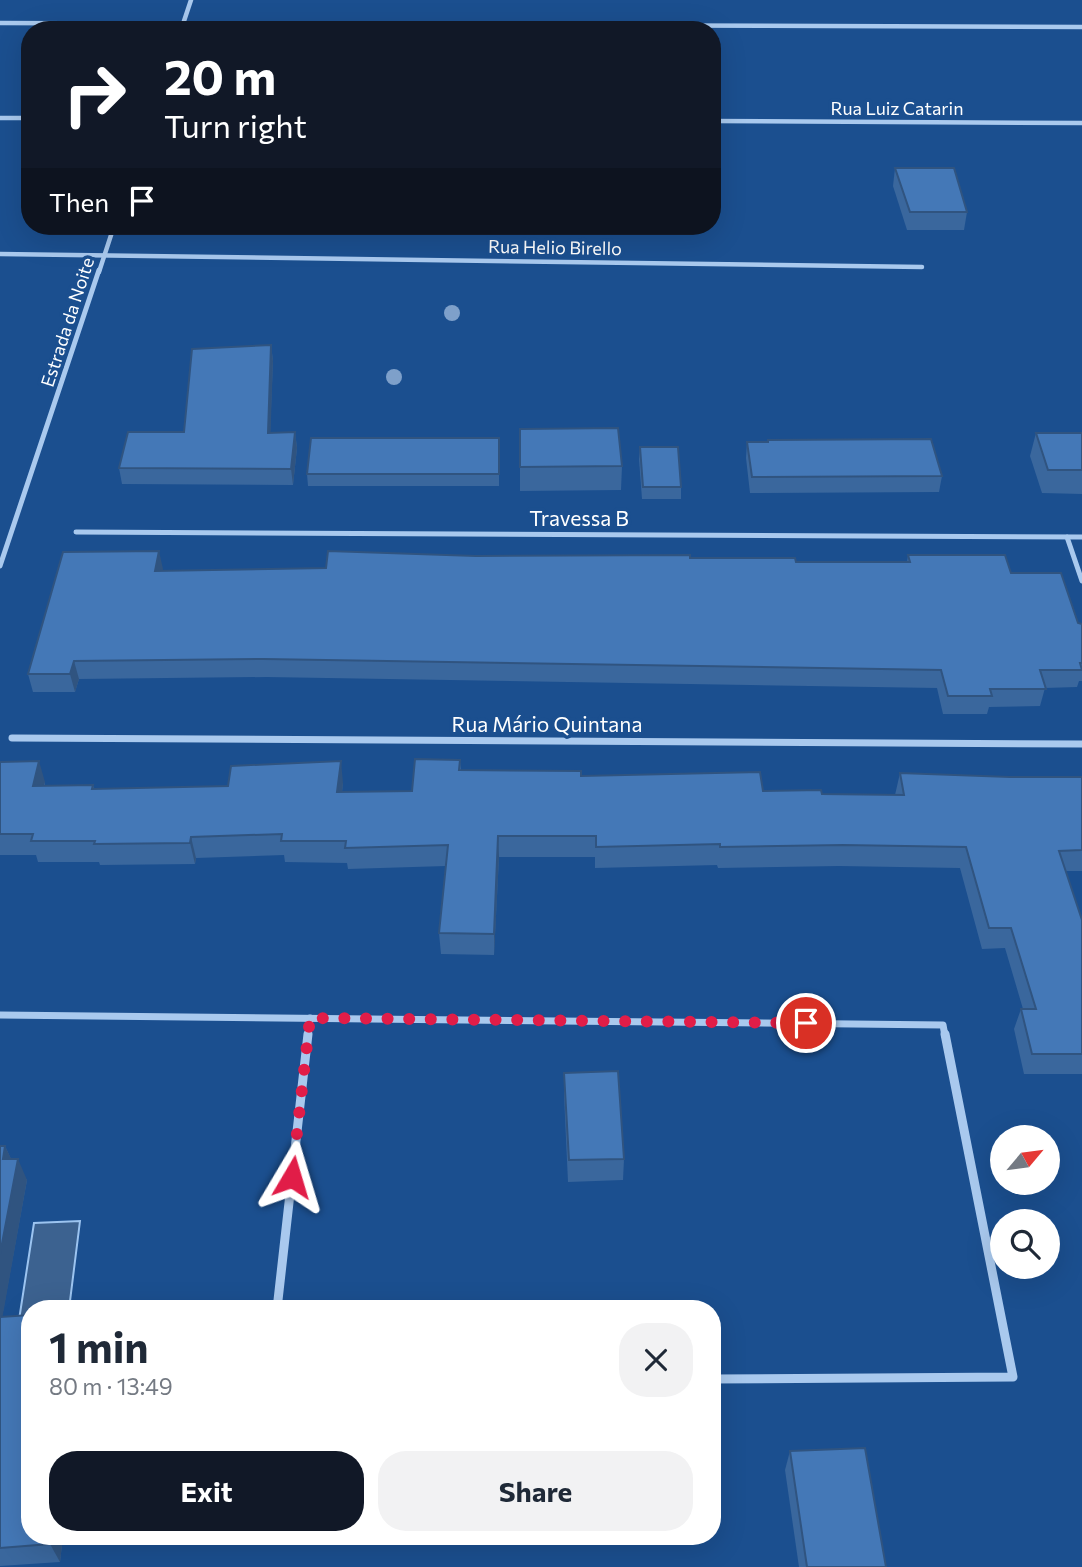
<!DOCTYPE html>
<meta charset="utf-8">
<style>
:root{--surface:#fff;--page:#f2f2f3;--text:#1f2937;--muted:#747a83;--accent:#111827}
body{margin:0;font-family:Commissioner,sans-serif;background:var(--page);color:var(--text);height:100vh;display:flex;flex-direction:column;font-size:26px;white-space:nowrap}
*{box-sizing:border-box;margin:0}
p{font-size:23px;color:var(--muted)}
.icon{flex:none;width:38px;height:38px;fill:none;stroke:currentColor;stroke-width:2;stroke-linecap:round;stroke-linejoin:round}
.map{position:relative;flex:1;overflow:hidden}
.side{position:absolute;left:21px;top:1300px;width:700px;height:245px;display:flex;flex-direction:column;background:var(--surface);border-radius:28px;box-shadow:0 7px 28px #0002}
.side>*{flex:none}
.hud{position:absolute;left:21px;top:21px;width:700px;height:214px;border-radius:28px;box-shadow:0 7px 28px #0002;background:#111827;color:#fff;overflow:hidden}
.needle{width:46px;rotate:61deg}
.controls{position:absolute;left:990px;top:1125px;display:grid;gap:14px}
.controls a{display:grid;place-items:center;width:70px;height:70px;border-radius:50%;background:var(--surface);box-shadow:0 7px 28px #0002;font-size:35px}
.pin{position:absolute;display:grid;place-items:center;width:60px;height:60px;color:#fff;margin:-30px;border:4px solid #fff;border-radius:50%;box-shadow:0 2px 7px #0007}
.me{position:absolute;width:77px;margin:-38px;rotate:7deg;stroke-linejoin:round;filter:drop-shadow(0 0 5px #0008)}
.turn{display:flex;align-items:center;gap:24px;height:147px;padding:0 28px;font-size:32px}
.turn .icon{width:91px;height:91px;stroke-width:2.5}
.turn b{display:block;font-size:49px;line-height:60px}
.then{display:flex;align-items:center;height:66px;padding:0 28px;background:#0003;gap:14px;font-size:26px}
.round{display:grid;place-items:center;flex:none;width:74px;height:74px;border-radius:28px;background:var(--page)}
.headline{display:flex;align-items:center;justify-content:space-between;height:119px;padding:0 28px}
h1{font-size:42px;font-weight:700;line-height:52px}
.cta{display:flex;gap:14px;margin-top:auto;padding:14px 28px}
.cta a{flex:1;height:80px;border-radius:28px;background:var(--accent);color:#fff;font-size:28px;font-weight:700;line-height:80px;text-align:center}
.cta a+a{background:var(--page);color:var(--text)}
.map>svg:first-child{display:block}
.water{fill:#3c6290;stroke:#9cc4f0;stroke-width:2}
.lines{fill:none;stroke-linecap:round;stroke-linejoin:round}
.minor-far3{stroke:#a9c9ee;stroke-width:4.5}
.minor-far2{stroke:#a9c9ee;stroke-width:5}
.minor-far1{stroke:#a9c9ee;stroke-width:7}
.minor{stroke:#a9c9ee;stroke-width:9}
.tree{fill:#7ea0ca}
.wall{fill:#3a679d}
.shaded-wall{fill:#305480}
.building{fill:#4478b7;stroke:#305480;stroke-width:2}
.route{stroke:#e11d48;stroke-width:12;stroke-dasharray:0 21.6}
.labels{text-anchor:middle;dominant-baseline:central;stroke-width:7;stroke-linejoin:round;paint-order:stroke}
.far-street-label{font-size:18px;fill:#fff;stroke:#1b4f8f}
.street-label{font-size:21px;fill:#fff;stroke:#1b4f8f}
</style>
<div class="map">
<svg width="1082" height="1567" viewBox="0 0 1082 1567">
<rect width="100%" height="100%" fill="#1b4f8f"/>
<path class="water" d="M 80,1221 L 69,1309 L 30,1309 L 30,1319 L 19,1320 L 34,1223 Z"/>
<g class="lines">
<g class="minor-far3">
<path d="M 0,23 L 1082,27"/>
<path d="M 181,30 L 191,0"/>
<path d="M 0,118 L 30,118"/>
<path d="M 712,121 L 1082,123"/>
<path d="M 0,254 L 922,267"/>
<path d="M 99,272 L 114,226"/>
</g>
<g class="minor-far2">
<path d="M 76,532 L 1082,537"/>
<path d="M 1067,537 L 1082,581"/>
<path d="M 0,566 L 99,270"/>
</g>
<g class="minor-far1">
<path d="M 12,738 L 1082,744"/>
<path d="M 0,1015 L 943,1025 L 945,1036"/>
<path d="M 308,1036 L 310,1018"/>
</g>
<g class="minor">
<path d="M 277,1309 L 308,1034"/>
<path d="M 712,1379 L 1013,1377 L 945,1034"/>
</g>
</g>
<g class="tree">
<circle cx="452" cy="313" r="8"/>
<circle cx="394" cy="377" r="8"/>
</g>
<g class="wall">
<path d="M 895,168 L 967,212 L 964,230 L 907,230 L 893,186 Z"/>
<path d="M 271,345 L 273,361 L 270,433 L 295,432 L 297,448 L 293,485 L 122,484 L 119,468 L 184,432 Z"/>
<path d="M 520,429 L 622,466 L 621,490 L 520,491 Z"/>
<path d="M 1036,433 L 1082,433 L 1082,494 L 1042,493 L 1030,456 Z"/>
<path d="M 499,438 L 499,486 L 308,486 L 307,474 Z"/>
<path d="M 768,440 L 942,476 L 939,492 L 750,493 L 746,458 L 747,442 L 768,442 Z"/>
<path d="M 640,447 L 681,487 L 681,499 L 642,499 L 639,459 Z"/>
<path d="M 908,555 L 1011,573 L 1078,623 L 1082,624 L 1082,681 L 1079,681 L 1077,687 L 1045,688 L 1040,706 L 989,707 L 987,714 L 943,714 L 937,688 L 266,677 L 79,679 L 75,692 L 33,692 L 28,674 L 163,569 L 162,571 L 326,568 L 476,556 L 690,558 L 796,562 L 907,562 Z"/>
<path d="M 460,760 L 461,770 L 581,776 L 763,791 L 822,794 L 895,795 L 900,773 L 1010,777 L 1082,777 L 1082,871 L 1066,871 L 1082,920 L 1082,1074 L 1024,1074 L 1014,1029 L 1021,1009 L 1023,1009 L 1005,948 L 982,949 L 960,868 L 839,866 L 718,868 L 717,865 L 595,868 L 595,857 L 499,857 L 494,955 L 441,954 L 439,933 L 446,866 L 348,869 L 347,863 L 285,862 L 284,855 L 196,858 L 195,864 L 100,865 L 99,862 L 38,862 L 36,855 L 0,855 L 0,762 L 45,782 L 45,786 L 93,785 L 94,789 L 343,783 L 342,792 L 412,791 Z"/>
<path d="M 564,1073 L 624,1159 L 623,1180 L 568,1182 L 564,1095 Z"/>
<path d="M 0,1146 L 5,1146 L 11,1159 L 27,1180 L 2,1317 L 63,1536 L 60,1562 L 0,1566 Z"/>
<path d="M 790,1451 L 886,1567 L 799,1567 L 785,1470 Z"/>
</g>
<g class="shaded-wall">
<path d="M 271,345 L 273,361 L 270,449 L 268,433 Z"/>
<path d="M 295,432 L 297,448 L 293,485 L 291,469 Z"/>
<path d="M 159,551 L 163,569 L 159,589 L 155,571 Z"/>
<path d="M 74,661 L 79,679 L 75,692 L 70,674 Z"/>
<path d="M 39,761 L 45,782 L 39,807 L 33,786 Z"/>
<path d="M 341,761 L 343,783 L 340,813 L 337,792 Z"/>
<path d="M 498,836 L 499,857 L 494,955 L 494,934 Z"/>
<path d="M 191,837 L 196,858 L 195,864 L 190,843 Z"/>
<path d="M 5,1146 L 15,1167 L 3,1159 Z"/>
<path d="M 18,1159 L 27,1180 L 0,1331 L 0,1254 Z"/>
<path d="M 51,1536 L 63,1536 L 60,1562 L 50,1544 Z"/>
</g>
<g class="building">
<path d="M 895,168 L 954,168 L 967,212 L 910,212 Z"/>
<path d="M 271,345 L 268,433 L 295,432 L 291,469 L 119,468 L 128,432 L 184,432 L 192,349 Z"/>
<path d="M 618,428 L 622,466 L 520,467 L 520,429 Z"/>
<path d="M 1036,433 L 1082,433 L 1082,470 L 1048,470 Z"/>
<path d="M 311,438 L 499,438 L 499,474 L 307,474 Z"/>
<path d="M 931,439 L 942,476 L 752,477 L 747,442 L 768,442 L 768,440 Z"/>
<path d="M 640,447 L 678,447 L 681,487 L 643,487 Z"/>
<path d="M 159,551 L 155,571 L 326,568 L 328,551 L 476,556 L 690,555 L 690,558 L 795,558 L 796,562 L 910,562 L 908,555 L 1005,555 L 1011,573 L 1061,573 L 1078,623 L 1082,624 L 1082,663 L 1080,663 L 1082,670 L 1040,670 L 1046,689 L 990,689 L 992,696 L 948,696 L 941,670 L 264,659 L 74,661 L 70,674 L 28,674 L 63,552 Z"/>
<path d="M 415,759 L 460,760 L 459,770 L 581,771 L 581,776 L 760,772 L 763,791 L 821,790 L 822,794 L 904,795 L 900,773 L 1010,777 L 1082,777 L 1082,850 L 1059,851 L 1082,920 L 1082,1054 L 1032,1054 L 1021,1009 L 1036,1009 L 1011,928 L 989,928 L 966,847 L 843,845 L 720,847 L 720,844 L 596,847 L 596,836 L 498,836 L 494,934 L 439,933 L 448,845 L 345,848 L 346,841 L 281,841 L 282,834 L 191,837 L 190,843 L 94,844 L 95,841 L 31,841 L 33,834 L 0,834 L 0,762 L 39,761 L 33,786 L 93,785 L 92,789 L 228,786 L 231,766 L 341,761 L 337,792 L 412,791 Z"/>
<path d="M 618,1071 L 624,1159 L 569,1160 L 564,1073 Z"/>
<path d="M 0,1146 L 5,1146 L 3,1159 L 18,1159 L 0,1254 Z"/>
<path d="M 30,1315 L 30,1536 L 51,1536 L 50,1544 L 0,1548 L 0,1317 Z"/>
<path d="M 865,1448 L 886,1567 L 807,1567 L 790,1451 Z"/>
</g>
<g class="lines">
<path class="route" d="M 292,1177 L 310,1018 L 806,1023"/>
</g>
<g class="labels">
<g class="far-street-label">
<text x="897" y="108">Rua Luiz Catarin</text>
<text transform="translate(555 247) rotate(1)">Rua Helio Birello</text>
<text transform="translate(67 322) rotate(-72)">Estrada da Noite</text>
</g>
<g class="street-label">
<text x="579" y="517">Travessa B</text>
<text x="547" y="723">Rua Mário Quintana</text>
</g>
</g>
</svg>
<div class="controls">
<a><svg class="needle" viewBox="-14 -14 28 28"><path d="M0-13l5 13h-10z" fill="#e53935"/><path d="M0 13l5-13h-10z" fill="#747a83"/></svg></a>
<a><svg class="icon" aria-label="search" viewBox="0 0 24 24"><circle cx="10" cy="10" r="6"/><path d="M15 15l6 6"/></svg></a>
</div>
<div class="pin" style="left:806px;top:1023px;background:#d93025"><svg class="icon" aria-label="arrive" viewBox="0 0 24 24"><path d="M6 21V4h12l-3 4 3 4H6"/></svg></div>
<svg class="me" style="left:292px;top:1177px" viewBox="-20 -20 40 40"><path d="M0-17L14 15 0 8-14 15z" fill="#e11d48" stroke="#fff" stroke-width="4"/></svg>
<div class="hud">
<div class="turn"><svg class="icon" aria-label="right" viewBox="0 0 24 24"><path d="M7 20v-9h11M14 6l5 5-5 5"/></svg><div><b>20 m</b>Turn right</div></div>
<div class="then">Then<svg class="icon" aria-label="arrive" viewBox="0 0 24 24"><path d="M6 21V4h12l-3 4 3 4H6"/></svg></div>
</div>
<section class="side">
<div class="headline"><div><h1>1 min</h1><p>80 m · 13:49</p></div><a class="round"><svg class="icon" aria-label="close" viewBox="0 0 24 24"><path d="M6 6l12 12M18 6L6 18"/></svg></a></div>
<div class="cta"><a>Exit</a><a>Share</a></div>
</section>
</div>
